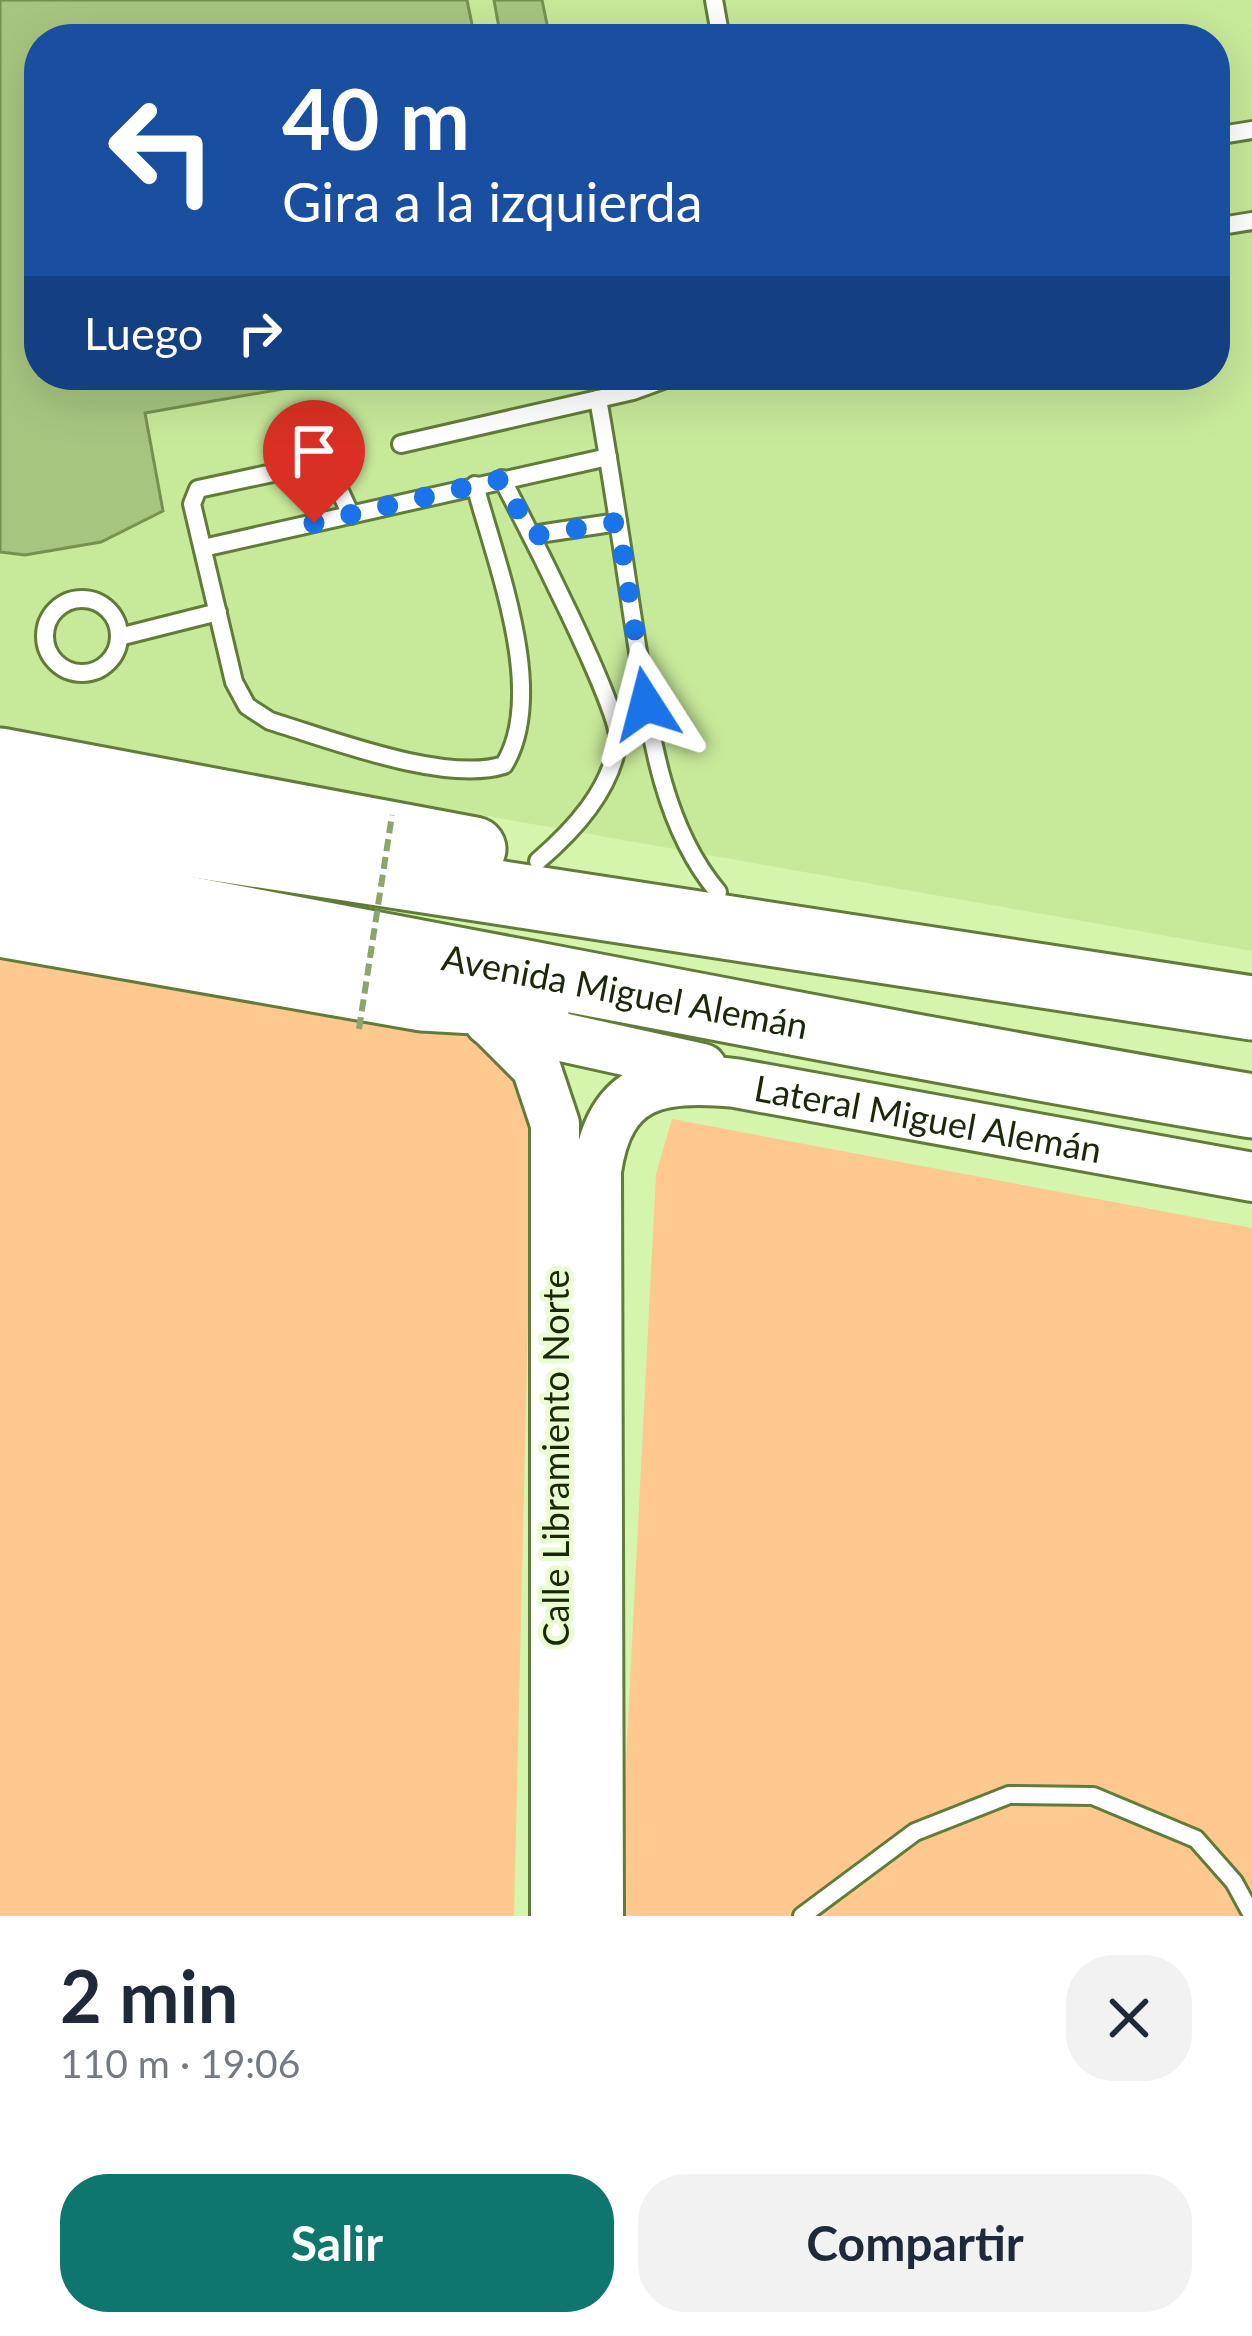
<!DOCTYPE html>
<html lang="es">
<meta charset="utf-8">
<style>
:root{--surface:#fff;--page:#f2f2f3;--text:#1f2937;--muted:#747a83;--accent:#0f766e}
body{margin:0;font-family:Lato,sans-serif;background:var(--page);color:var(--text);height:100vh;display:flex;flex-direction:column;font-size:45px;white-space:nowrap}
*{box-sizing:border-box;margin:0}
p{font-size:39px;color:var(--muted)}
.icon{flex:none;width:66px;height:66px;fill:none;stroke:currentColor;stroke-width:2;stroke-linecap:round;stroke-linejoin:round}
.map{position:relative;height:1916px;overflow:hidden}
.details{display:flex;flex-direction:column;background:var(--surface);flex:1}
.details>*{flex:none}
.guide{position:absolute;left:24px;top:24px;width:1206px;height:366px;border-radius:48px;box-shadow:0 12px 48px #0002;background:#1a4fa0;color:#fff;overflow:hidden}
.pin{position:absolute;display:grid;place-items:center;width:102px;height:102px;color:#fff;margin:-123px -51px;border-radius:50% 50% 50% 0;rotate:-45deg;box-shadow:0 0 12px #0007}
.pin .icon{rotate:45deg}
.me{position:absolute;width:132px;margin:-66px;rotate:351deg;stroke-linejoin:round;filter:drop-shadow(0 0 9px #0008)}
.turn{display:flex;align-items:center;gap:42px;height:252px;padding:0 60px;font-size:54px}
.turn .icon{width:156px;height:156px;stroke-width:2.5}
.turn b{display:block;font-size:84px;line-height:102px}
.then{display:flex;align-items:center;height:114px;padding:0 60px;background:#0003;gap:24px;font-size:45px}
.round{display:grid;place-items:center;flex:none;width:126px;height:126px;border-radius:48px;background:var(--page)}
.head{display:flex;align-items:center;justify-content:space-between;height:204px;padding:0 60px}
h1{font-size:72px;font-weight:700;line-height:90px}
.button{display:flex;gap:24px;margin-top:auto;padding:24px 60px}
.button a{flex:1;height:138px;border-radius:48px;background:var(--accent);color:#fff;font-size:48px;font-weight:700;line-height:138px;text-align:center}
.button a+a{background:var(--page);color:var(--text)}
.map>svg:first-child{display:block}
.built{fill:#c7e99a;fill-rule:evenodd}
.green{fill:#ffc88e}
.building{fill:#a7c57f;stroke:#75914e;stroke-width:3}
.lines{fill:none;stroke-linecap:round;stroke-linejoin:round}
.lane-casing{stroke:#617c39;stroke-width:22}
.secondary-casing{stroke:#617c39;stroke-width:54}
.highway-casing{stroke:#617c39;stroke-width:69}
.lane{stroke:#fff;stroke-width:16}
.secondary{stroke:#fff;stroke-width:48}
.highway{stroke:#fff;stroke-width:63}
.path-bridge{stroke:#8ca46d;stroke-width:6;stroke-dasharray:12 6;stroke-linecap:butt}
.route{stroke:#1a73e8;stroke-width:21;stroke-dasharray:0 37.8}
.labels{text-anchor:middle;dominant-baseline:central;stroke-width:10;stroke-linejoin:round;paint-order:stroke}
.street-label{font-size:36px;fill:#1b270a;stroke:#e9fdd2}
</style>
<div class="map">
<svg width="1252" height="1916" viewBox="0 0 1252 1916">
<rect width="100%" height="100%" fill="#d5f5ac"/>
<path class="built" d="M 0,0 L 1252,0 L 1252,951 L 0,730 ZM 39,39 L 1215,39 L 1215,375 L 39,375 Z"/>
<g class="green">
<path d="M 0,946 L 452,1027 L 503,1057 L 533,1110 L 514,1916 L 0,1916 Z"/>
<path d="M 672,1119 L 1252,1228 L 1252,1916 L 618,1916 L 656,1174 Z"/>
</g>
<g class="building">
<path d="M 0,0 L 467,0 L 475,39 L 39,39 L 39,375 L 362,375 L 145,413 L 163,511 L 101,542 L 25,555 L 0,552 Z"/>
<path d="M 494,0 L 542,0 L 550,39 L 501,39 Z"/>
</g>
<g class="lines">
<g class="lane-casing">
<g id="lane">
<path d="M 714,0 L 721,39"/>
<path d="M 1215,136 L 1252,130"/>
<path d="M 1215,227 L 1252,221"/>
<path d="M 598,399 C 611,472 622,546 633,620 C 648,711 656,819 718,892"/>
<path d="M 401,444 L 633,391 L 677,375"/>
<path d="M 502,479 C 522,517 622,711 618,741 C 611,790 574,830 538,861"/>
<path d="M 351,515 L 332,474 L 315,464 L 198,489 L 192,504 L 234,682 L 247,706 L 270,721 C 330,739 445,784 504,765 C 548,693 496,564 475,485"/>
<path d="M 532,535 L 618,522"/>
<path d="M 203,548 L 608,457"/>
<circle cx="82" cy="636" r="37"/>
<path d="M 119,637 L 218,612"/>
<path d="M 802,1916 L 915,1832 L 1009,1795 L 1093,1796 L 1196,1839 L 1234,1882 L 1252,1915"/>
</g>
</g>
<g class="secondary-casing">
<g id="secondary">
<path d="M 489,1021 L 702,1068"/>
<path d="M 491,1022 L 536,1067 L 555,1124 L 555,1916"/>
<path id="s1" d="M 599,1916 L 597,1171 C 609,1085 658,1075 735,1083 L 1252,1177"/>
</g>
</g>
<g class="highway-casing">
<g id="highway">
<path d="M 0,760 L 474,849"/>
<path d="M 0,816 L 1252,1008"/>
<path id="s2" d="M 0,874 C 418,948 833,1035 1252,1106"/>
<path d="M 0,925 L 422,999 L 493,1003 L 537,1010"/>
</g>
</g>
<use href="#lane" class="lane"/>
<use href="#secondary" class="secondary"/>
<use href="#highway" class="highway"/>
<path class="path-bridge" d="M 359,1029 L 392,815"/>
</g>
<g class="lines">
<path class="route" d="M 314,523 L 502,479 L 532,536 L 618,522 L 646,704"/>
</g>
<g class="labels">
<g class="street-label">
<text stroke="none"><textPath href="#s2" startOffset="636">Avenida Miguel Alemán</textPath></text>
<text stroke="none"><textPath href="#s1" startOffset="1131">Lateral Miguel Alemán</textPath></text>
<text transform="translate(555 1458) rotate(-90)">Calle Libramiento Norte</text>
</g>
</g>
</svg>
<div class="pin" style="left:314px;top:523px;background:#d93025"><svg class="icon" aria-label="arrive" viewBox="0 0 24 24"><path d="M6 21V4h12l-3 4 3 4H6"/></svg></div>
<svg class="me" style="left:646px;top:704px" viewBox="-20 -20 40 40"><path d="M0-17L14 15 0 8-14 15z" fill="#1a73e8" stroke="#fff" stroke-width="4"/></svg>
<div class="guide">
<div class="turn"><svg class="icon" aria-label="left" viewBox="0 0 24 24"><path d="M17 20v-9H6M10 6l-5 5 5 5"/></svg><div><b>40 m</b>Gira a la izquierda</div></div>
<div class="then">Luego<svg class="icon" aria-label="right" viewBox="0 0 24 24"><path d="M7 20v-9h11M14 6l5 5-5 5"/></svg></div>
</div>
</div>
<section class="details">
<div class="head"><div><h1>2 min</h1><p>110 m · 19:06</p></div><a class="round"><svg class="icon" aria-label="close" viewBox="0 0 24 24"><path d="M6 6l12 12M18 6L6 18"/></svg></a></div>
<div class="button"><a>Salir</a><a>Compartir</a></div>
</section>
